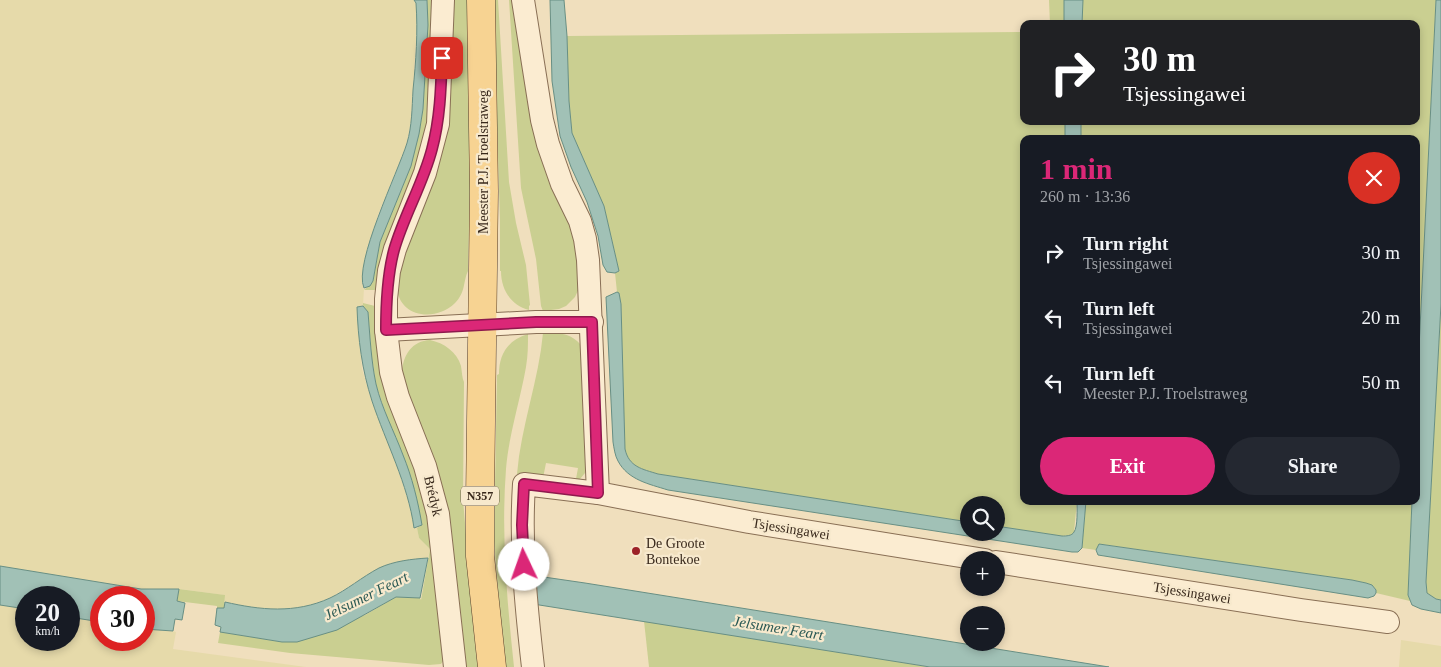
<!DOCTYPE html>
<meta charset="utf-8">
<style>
:root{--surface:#171b24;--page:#242831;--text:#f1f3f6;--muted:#9ea1a6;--accent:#db2777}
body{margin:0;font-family:Georgia,serif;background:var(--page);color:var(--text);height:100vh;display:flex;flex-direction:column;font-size:19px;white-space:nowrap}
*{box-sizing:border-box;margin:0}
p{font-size:16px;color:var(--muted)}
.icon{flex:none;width:28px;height:28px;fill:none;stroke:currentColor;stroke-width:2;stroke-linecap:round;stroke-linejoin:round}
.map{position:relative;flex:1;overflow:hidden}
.drawer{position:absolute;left:1020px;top:135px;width:400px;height:370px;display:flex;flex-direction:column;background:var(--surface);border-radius:10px;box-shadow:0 2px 8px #0003}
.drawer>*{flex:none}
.hud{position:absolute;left:1020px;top:20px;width:400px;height:105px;border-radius:10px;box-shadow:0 2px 8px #0003;background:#202124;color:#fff;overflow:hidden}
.buttons{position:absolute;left:960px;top:496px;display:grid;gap:10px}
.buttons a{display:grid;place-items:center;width:45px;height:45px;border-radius:50%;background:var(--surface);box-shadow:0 2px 8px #0003;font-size:25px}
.speed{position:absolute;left:15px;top:586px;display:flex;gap:10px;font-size:25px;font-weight:700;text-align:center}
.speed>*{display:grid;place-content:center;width:65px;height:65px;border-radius:50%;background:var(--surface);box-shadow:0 2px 8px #0003;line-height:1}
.speed small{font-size:12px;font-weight:400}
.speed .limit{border:8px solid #d22;background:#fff;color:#111}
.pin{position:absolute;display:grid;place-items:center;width:42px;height:42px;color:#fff;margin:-21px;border-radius:10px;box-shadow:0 2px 8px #0006}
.me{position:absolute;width:55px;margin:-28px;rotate:357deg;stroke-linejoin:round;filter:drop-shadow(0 0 4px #0008)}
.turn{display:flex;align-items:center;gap:18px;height:105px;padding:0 20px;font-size:22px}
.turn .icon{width:65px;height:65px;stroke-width:2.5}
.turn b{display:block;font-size:35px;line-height:42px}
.round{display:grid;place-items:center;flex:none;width:52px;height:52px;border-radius:26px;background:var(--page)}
.headline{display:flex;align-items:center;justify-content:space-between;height:85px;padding:0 20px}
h1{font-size:30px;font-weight:800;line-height:38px;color:var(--accent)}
.action{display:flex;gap:10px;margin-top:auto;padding:10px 20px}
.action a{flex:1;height:58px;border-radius:30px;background:var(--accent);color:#fff;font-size:20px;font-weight:800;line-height:58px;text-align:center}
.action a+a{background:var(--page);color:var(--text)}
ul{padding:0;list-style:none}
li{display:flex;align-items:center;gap:15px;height:65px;padding:0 20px}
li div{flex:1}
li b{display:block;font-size:19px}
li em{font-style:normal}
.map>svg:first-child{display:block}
.farmland{fill:#e6daaa}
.green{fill:#cacf91}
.water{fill:#a1c1b6;stroke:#688f84}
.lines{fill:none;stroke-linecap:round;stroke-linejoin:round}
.street-casing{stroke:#896f55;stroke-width:24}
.primary-casing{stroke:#563d2a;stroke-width:29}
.street{stroke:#fbecd1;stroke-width:22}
.primary{stroke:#f7d392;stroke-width:28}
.route-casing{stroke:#8e194d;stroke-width:12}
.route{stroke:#db2777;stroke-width:9}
.poi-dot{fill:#9c2228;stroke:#f7e9cd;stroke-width:2}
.labels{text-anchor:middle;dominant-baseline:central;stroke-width:4.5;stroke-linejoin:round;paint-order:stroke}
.shield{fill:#f7e9cd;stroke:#716250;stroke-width:1}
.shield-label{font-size:12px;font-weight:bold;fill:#38281b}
.street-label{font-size:14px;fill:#38281b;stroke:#f7e9cd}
.poi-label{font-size:14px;fill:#38281b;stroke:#f7e9cd;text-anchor:start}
.water-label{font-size:15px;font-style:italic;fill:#295853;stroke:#f7e9cd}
</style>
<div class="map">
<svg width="1441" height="667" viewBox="0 0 1441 667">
<rect width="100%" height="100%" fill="#f0dfbd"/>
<g class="farmland">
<path d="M 0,0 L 414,0 L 416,2 L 417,22 L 411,122 L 407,142 L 399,164 L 378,215 L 368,250 L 362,284 L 364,288 L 363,306 L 357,307 L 362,369 L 372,402 L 390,446 L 412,511 L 414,528 L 417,528 L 419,538 L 430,549 L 428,558 L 390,564 L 379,568 L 330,598 L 307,606 L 283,610 L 255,608 L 225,602 L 224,595 L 180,589 L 141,589 L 0,566 Z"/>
<path d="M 0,605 L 26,609 L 26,640 L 69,640 L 69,617 L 101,622 L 101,640 L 144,640 L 144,629 L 173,631 L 176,632 L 173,649 L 306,667 L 0,667 Z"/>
<path d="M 1401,640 L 1441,646 L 1441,667 L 1399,667 Z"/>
</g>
<g class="green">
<path d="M 427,0 L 436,0 L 431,123 L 377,290 L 364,290 L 373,281 L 380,242 L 411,166 L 419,134 L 423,109 L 428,25 Z"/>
<path d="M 451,0 L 468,0 L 471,138 L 468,271 C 463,281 466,292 455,303 C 435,323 396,317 397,284 Z"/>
<path d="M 493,0 L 498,0 L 509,182 L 516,223 L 526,265 L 530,305 L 529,306 L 529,310 C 511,305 501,290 501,271 L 500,271 L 500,220 Z"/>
<path d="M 509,0 L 516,0 L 574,228 L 580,286 L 575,297 L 566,306 L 559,309 L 543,311 L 541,306 L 536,259 L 521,188 Z"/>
<path d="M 1049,0 L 1064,0 L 1064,24 L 1050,24 Z"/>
<path d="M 1083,0 L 1436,0 L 1416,410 L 1416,139 L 1081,139 L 1081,121 L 1416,121 L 1416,24 L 1082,24 Z"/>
<path d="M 1024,32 L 1024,121 L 1065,121 L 1065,139 L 1024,139 L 1024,501 L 1077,501 L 1074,532 L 1071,535 L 1062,536 L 996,526 L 996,505 L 969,505 L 969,522 L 658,474 C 642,469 629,467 625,449 L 621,304 L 619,293 L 617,292 L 615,273 L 619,271 L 604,206 L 572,133 L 569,101 L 567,36 Z"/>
<path d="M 363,303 L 375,306 L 423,481 L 444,660 L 441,664 L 429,665 L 290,653 L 218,643 L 220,632 L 282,642 L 365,615 L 396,597 L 420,598 L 421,600 L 430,549 L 419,538 L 417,528 L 422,525 L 403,455 L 389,423 L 376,385 L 372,358 L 368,312 L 363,306 Z"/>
<path d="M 1441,304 L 1441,600 L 1436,599 L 1427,593 L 1426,582 Z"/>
<path d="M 543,333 C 558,333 570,332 581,345 L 590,467 L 580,479 L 576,479 L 578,468 L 546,463 L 543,478 L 517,474 C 521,426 539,379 543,333 Z"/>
<path d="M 528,334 C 528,345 528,355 526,367 C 520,401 509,434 506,469 C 501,535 507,601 514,667 L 504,667 L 494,541 L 497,375 L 499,374 C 499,354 508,340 528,334 Z"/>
<path d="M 430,340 C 444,343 457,352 461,366 C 462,372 462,378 464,382 L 463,500 L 471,593 L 480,667 L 462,667 L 402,372 C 403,355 412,341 430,340 Z"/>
<path d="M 1086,501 L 1412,501 L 1408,595 L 1410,601 L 1376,593 L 1376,590 L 1372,585 L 1366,583 L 1352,580 L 1100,544 L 1096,550 L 1082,548 Z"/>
<path d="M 179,589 L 225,595 L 224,608 L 217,608 L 217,606 L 177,601 Z"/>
<path d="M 644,621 L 930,667 L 649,667 Z"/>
</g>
<g class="water">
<path d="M 414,0 L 427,0 L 428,25 L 423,109 L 419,134 L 411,166 L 380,242 L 373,281 L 370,286 L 364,288 C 353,264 398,172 407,143 C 412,126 412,108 413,90 C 416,61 418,32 416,3 Z"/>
<path d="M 550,0 L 564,0 L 567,36 L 569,101 L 572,133 L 604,206 L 619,271 L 615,273 L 607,272 L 603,265 L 598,236 L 587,202 L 571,167 L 560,136 L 552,81 Z"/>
<path d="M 1064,0 L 1083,0 L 1082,24 L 1064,24 Z"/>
<path d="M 1436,0 L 1441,0 L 1441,304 L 1426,582 L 1427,593 L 1436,599 L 1441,600 L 1441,613 L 1421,609 L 1412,605 L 1408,595 L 1412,501 L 1416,501 L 1416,410 Z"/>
<rect x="1065" y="121" width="16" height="18"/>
<path d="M 617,292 L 619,293 L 621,304 L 625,449 C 629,467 642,469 658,474 L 969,522 L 969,532 L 996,532 L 996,526 L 1062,536 C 1066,536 1072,536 1074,532 C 1078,527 1077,508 1077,501 L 1086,501 L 1082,548 L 1078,552 L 1072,552 L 668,490 C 649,484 628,480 618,461 C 615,456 614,448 613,442 L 606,297 Z"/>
<path d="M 363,306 L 368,312 C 370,336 371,360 376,384 C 382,409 394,431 403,455 C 412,477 418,501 422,525 L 414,528 C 408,484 386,443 372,401 C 362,370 358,339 357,307 Z"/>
<path d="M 1099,544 L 1352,580 L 1366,583 L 1372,585 L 1376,590 L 1376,593 L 1374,596 L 1368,598 L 1098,555 L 1096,550 Z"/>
<path d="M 428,558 L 420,598 L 396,597 L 337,630 L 297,642 L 282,642 L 220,632 L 221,627 L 215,625 L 217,608 L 224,608 L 225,602 C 260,610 295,614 330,598 C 347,590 362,577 379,568 C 394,561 412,559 428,558 Z"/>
<path d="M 0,566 L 141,589 L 179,589 L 177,601 L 185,603 L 182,620 L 175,619 L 173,631 L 144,629 L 144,598 L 101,598 L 101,622 L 69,617 L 69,598 L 26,598 L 26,609 L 0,605 Z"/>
<path d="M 537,576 L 585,583 L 1109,667 L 930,667 L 533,604 Z"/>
</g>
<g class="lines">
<g class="street-casing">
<g id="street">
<path d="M 443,0 L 438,124 L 425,173 L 395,249 L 389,271 L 386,299 L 386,330 L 391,372 L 398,397 L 425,466 L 438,514 L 455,667"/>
<path d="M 523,0 L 542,120 L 548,144 L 562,184 L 580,221 L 585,239 L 588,260 L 598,493"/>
<path d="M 386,330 L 536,322 L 592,322"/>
<path d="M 996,562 L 1301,610 L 1388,622"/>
<path d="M 533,667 C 526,606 520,545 524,484 L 598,493 L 749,522 L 985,560"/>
</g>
</g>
<g class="primary-casing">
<path id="primary" d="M 481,0 L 484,191 L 480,499 L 480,556 L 492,667"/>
</g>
<use href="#street" class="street"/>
<use href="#primary" class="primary"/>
</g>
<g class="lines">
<g class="route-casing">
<path id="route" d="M 442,58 C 441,89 440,119 432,149 C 423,184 404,215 394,250 C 387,276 386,303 386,330 L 536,322 L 592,322 L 598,493 L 524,484 L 522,525 L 524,565"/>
</g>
<use href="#route" class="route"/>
</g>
<circle class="poi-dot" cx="636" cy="551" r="5"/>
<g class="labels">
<rect class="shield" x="461" y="486.5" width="38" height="19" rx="4"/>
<g class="shield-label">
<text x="480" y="496">N357</text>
</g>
<g class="street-label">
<text transform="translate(483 162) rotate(-90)">Meester P.J. Troelstraweg</text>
<text transform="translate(433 496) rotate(77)">Brédyk</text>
<text transform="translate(791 529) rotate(9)">Tsjessingawei</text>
<text transform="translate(1192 593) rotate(9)">Tsjessingawei</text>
</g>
<g class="poi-label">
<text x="646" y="543">De Groote<tspan x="646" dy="16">Bontekoe</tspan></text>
</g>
<g class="water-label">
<text transform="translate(366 596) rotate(-26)">Jelsumer Feart</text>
<text transform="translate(778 628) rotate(9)">Jelsumer Feart</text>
</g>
</g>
</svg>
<div class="buttons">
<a><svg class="icon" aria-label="search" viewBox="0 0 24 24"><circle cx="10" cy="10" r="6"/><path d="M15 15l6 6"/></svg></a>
<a>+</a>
<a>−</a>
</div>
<div class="speed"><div>20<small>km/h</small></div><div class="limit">30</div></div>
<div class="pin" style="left:442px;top:58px;background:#d93025"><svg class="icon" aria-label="arrive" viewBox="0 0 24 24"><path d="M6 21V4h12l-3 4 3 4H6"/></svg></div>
<svg class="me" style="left:524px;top:565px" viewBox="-20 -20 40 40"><circle r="19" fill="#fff"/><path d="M0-13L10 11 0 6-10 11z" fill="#db2777"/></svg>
<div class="hud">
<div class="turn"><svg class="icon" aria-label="right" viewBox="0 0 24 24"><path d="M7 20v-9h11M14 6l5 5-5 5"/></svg><div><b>30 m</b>Tsjessingawei</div></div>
</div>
<section class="drawer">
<div class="headline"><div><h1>1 min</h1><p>260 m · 13:36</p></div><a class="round" style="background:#d93025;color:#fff"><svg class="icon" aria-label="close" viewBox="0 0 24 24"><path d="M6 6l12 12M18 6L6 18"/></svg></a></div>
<ul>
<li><svg class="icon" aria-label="right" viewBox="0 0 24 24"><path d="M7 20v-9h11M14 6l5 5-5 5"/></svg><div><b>Turn right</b><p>Tsjessingawei</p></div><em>30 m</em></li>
<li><svg class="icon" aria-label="left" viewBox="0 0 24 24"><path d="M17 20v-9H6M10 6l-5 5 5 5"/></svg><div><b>Turn left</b><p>Tsjessingawei</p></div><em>20 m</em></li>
<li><svg class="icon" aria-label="left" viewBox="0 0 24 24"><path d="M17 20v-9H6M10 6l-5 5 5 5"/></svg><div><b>Turn left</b><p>Meester P.J. Troelstraweg</p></div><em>50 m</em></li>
</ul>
<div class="action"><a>Exit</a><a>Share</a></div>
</section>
</div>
